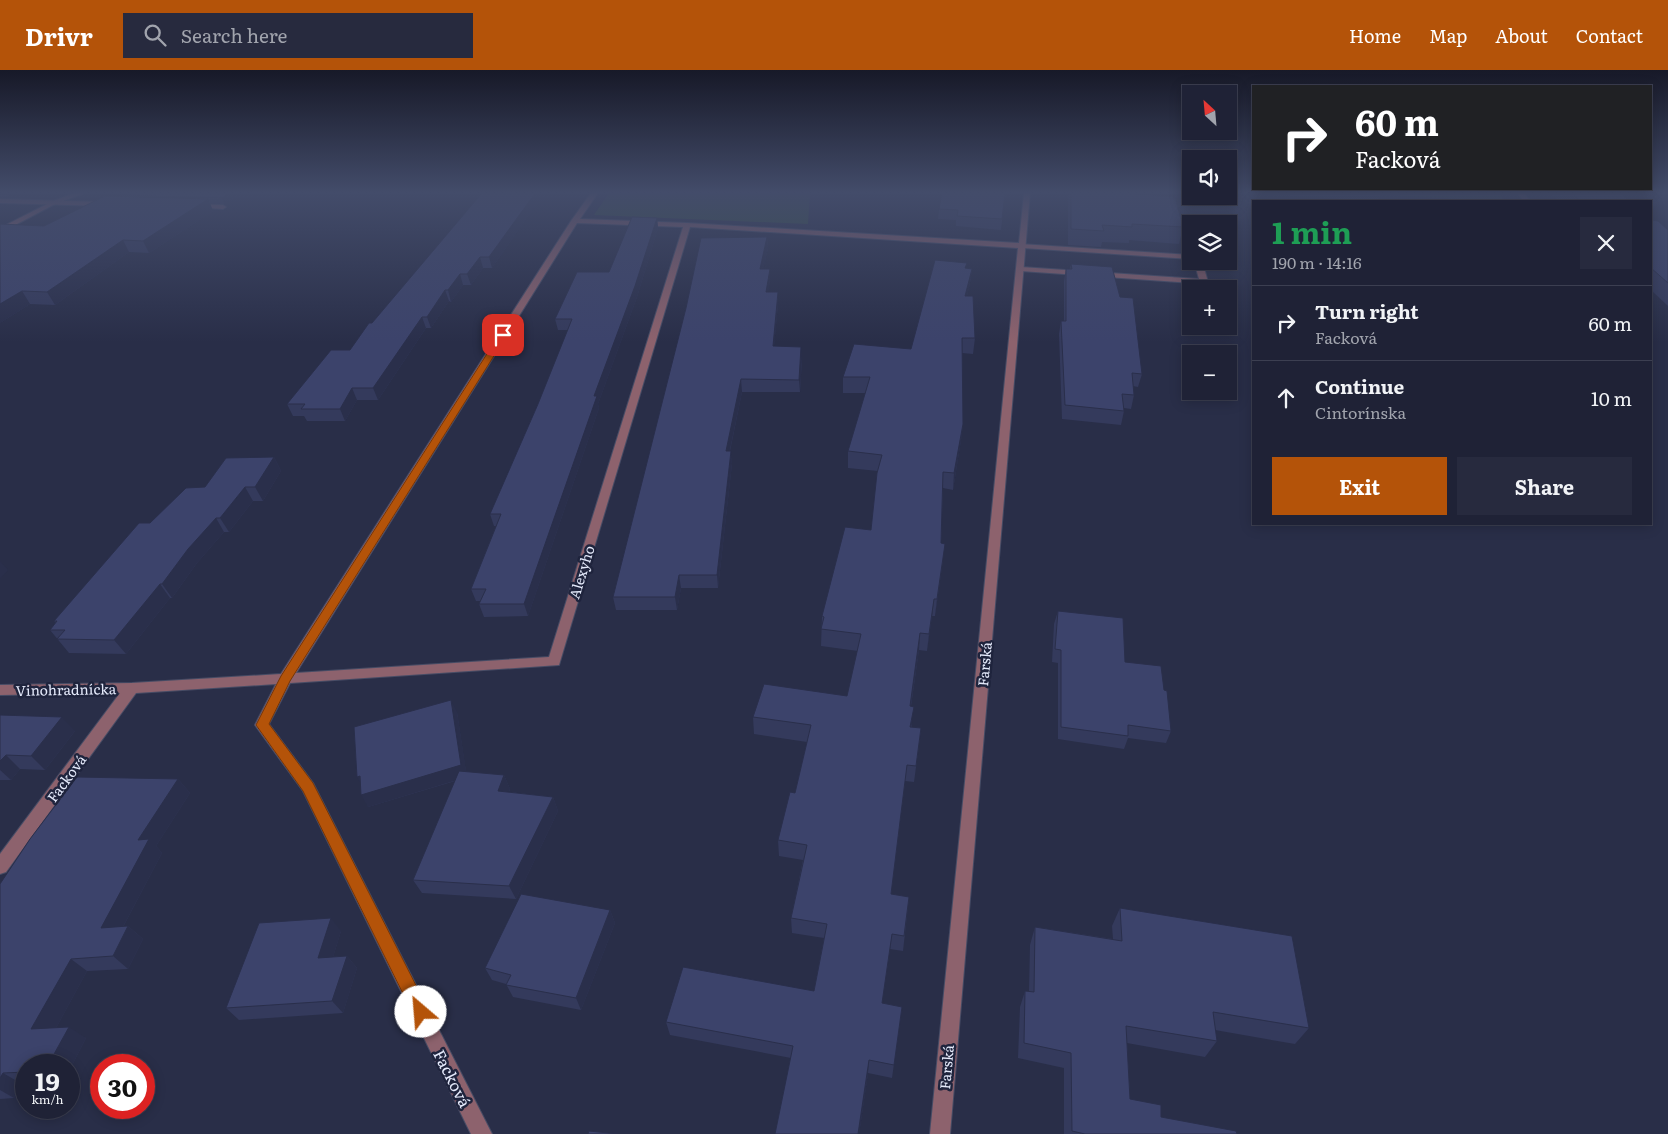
<!DOCTYPE html>
<meta charset="utf-8">
<style>
:root{--surface:#1f2236;--page:#272a3e;--text:#f1f3f6;--muted:#a1a4ad;--line:#3c3f51;--accent:#b45309}
body{margin:0;font-family:Literata,serif;background:var(--page);color:var(--text);height:100vh;display:flex;flex-direction:column;font-size:19px;white-space:nowrap}
*{box-sizing:border-box;margin:0}
p{font-size:16px;color:var(--muted)}
.icon{flex:none;width:28px;height:28px;fill:none;stroke:currentColor;stroke-width:2;stroke-linecap:round;stroke-linejoin:round}
.map{position:relative;flex:1;overflow:hidden}
.sheet{position:absolute;left:1252px;top:130px;width:400px;height:325px;display:flex;flex-direction:column;background:var(--surface);border-radius:0px;box-shadow:0 2px 12px #0003,0 0 0 1px var(--line)}
.sheet>*{flex:none}
.banner{position:absolute;left:1252px;top:15px;width:400px;height:105px;border-radius:0px;box-shadow:0 2px 12px #0003,0 0 0 1px var(--line);background:#202124;color:#fff;overflow:hidden}
.needle{width:32px;rotate:334deg}
.controls{position:absolute;left:1182px;top:15px;display:grid;gap:10px}
.controls a{display:grid;place-items:center;width:55px;height:55px;border-radius:0px;background:var(--surface);box-shadow:0 2px 12px #0003,0 0 0 1px var(--line);font-size:25px}
.speed{position:absolute;left:15px;top:984px;display:flex;gap:10px;font-size:25px;font-weight:700;text-align:center}
.speed>*{display:grid;place-content:center;width:65px;height:65px;border-radius:50%;background:var(--surface);box-shadow:0 2px 12px #0003,0 0 0 1px var(--line);line-height:1}
.speed small{font-size:12px;font-weight:400}
.speed .limit{border:8px solid #d22;background:#fff;color:#111}
.pin{position:absolute;display:grid;place-items:center;width:42px;height:42px;color:#fff;margin:-21px;border-radius:10px;box-shadow:0 2px 8px #0006}
.me{position:absolute;width:55px;margin:-28px;rotate:333deg;stroke-linejoin:round;filter:drop-shadow(0 0 4px #0008)}
.turn{display:flex;align-items:center;gap:18px;height:105px;padding:0 20px;font-size:22px}
.turn .icon{width:65px;height:65px;stroke-width:2.5}
.turn b{display:block;font-size:35px;line-height:42px}
.round{display:grid;place-items:center;flex:none;width:52px;height:52px;border-radius:0px;background:var(--page)}
.summary{display:flex;align-items:center;justify-content:space-between;height:85px;padding:0 20px}
h1{font-size:30px;font-weight:700;line-height:38px;color:#1e9e55}
.action{display:flex;gap:10px;margin-top:auto;padding:10px 20px}
.action a{flex:1;height:58px;border-radius:0px;background:var(--accent);color:#fff;font-size:20px;font-weight:700;line-height:58px;text-align:center}
.action a+a{background:var(--page);color:var(--text)}
ul{padding:0;list-style:none}
li{display:flex;align-items:center;gap:15px;height:75px;padding:0 20px;border-top:1px solid var(--line)}
li div{flex:1}
li b{display:block;font-size:19px}
li em{font-style:normal}
header{display:flex;align-items:center;gap:30px;box-sizing:border-box;height:70px;padding:0 25px;background:var(--accent);color:#fff}
header strong{font-size:24px}
nav{display:flex;gap:28px;margin-inline-start:auto;font-size:18px}
.search{width:350px;height:45px;background:var(--page);display:flex;align-items:center;gap:12px;box-sizing:border-box;padding:0 18px;border-radius:0px;color:var(--muted);font-size:19px}
.map>svg:first-child{display:block}
.green{fill:#344f3f}
.lines{fill:none;stroke-linecap:round;stroke-linejoin:round}
.service-casing{stroke:#474c65;stroke-width:2}
.minor-casing{stroke:#474c65;stroke-width:2}
.service{fill:#8d626d;fill-rule:evenodd}
.minor{fill:#8d626d;fill-rule:evenodd}
.wall{fill:#343a5c}
.shaded-wall{fill:#2a2f4b}
.building{fill:#3c436b;stroke:#2a2f4b}
.route{fill:#b45309;stroke:#753606}
.labels{text-anchor:middle;dominant-baseline:central;stroke-width:5;stroke-linejoin:round;paint-order:stroke}
.street-label{font-size:14px;fill:#e5eafb;stroke:#1f243d}
.near-street-label{font-size:16px;fill:#e5eafb;stroke:#1f243d}
</style>
<header>
<strong>Drivr</strong>
<div class="search"><svg class="icon" aria-label="search" viewBox="0 0 24 24"><circle cx="10" cy="10" r="6"/><path d="M15 15l6 6"/></svg>Search here</div>
<nav><a>Home</a><a>Map</a><a>About</a><a>Contact</a></nav>
</header>
<div class="map">
<svg width="1668" height="1064" viewBox="0 0 1668 1064">
<rect width="100%" height="100%" fill="#292e48"/>
<g class="green">
<path d="M 609,123 L 810,123 L 808,154 L 594,145 Z"/>
<path d="M 1399,123 L 1498,123 L 1505,131 L 1401,126 Z"/>
</g>
<g class="lines">
<g class="service-casing">
<g id="service">
<path d="M 0,129 L 105,132 L 108,134 L 105,136 L 0,133 Z"/>
<path d="M 195,134 L 223,135 L 226,137 L 223,139 L 193,137 L 192,136 Z"/>
<path d="M 1020,174 L 1191,185 L 1191,189 L 1023,178 L 1019,176 Z"/>
<path d="M 1194,191 L 1202,191 L 1208,212 L 1207,214 L 1021,201 L 1017,199 L 1021,197 L 1199,209 Z"/>
</g>
</g>
<g class="minor-casing">
<g id="minor">
<path d="M 74,123 L 85,123 L 55,134 L 0,163 L 0,158 L 51,132 Z"/>
<path d="M 591,123 L 598,123 L 580,149 L 687,153 L 1019,173 L 1024,123 L 1030,123 L 950,1064 L 930,1064 L 1018,178 L 690,157 L 559,595 L 290,613 L 269,654 L 313,713 L 492,1064 L 471,1064 L 303,721 L 255,655 L 276,614 L 136,623 L 6,802 L 0,804 L 0,784 L 120,623 L 0,625 L 0,615 L 132,613 L 281,604 L 571,151 ZM 577,153 L 683,157 L 549,587 L 296,603 Z"/>
<path d="M 1517,123 L 1524,123 L 1530,131 L 1524,131 Z"/>
</g>
</g>
<use href="#service" class="service"/>
<use href="#minor" class="minor"/>
</g>
<g class="wall">
<path d="M 0,123 L 16,123 L 9,127 L 0,128 Z"/>
<path d="M 241,123 L 224,134 L 210,133 L 213,141 L 149,183 L 129,182 L 55,235 L 30,234 L 0,253 L 44,156 L 123,127 L 122,125 Z"/>
<path d="M 482,123 L 548,123 L 530,143 L 492,198 L 483,198 L 471,215 L 463,215 L 451,232 L 449,231 L 431,258 L 426,258 L 378,330 L 357,330 L 345,351 L 307,351 L 304,346 L 293,346 L 287,334 L 350,280 Z"/>
<path d="M 1005,123 L 1001,160 L 956,156 L 956,150 L 938,149 L 939,139 Z"/>
<path d="M 1068,123 L 1129,123 L 1183,157 L 1179,174 L 1129,170 L 1129,173 L 1102,172 L 1101,177 L 1068,175 Z"/>
<path d="M 1238,123 L 1381,123 L 1378,131 Z"/>
<path d="M 1549,123 L 1620,123 L 1629,131 L 1560,131 Z"/>
<path d="M 657,148 L 658,158 L 637,227 L 598,334 L 599,338 L 528,546 L 484,547 L 479,534 L 480,531 L 476,531 L 471,519 L 496,456 L 494,456 L 490,444 L 538,334 L 568,260 L 558,260 L 555,249 L 609,202 Z"/>
<path d="M 1651,149 L 1668,160 L 1668,236 L 1651,220 Z"/>
<path d="M 767,167 L 768,178 L 763,199 L 770,199 L 770,210 L 768,222 L 778,222 L 778,234 L 774,276 L 802,289 L 800,322 L 742,322 L 730,381 L 732,394 L 718,518 L 681,518 L 677,540 L 616,540 L 613,527 Z"/>
<path d="M 1071,194 L 1142,304 L 1138,317 L 1133,316 L 1134,325 L 1131,339 L 1124,338 L 1124,341 L 1121,355 L 1062,349 L 1059,264 L 1061,251 L 1064,251 L 1064,211 L 1066,199 L 1070,199 Z"/>
<path d="M 966,198 L 972,199 L 970,213 L 967,226 L 975,268 L 973,284 L 962,283 L 963,354 L 961,370 L 953,420 L 943,418 L 941,473 L 943,490 L 935,546 L 932,546 L 927,581 L 919,580 L 911,636 L 912,657 L 921,658 L 919,675 L 914,712 L 905,711 L 891,824 L 909,827 L 903,881 L 890,879 L 882,933 L 902,937 L 892,1008 L 868,1003 L 859,1064 L 775,1064 L 791,988 L 670,965 L 666,952 L 814,921 L 824,868 L 792,863 L 791,848 L 803,790 L 779,786 L 778,770 L 795,723 L 807,672 L 754,664 L 753,647 L 847,626 L 858,581 L 821,576 L 822,546 L 871,460 L 878,401 L 848,398 L 848,381 L 866,323 L 843,323 L 843,307 L 911,279 Z"/>
<path d="M 274,387 L 281,401 L 263,431 L 253,431 L 229,462 L 224,462 L 197,493 L 172,528 L 170,528 L 126,584 L 69,583 L 50,560 L 56,553 L 54,551 L 150,453 L 205,417 Z"/>
<path d="M 1058,541 L 1125,592 L 1164,620 L 1171,661 L 1166,673 L 1128,668 L 1124,679 L 1058,669 L 1058,593 L 1052,592 L 1054,554 Z"/>
<path d="M 457,642 L 466,702 L 504,705 L 510,719 L 509,722 L 553,727 L 558,741 L 516,829 L 422,823 L 413,810 L 455,711 L 368,737 L 361,713 Z"/>
<path d="M 0,645 L 75,661 L 45,700 L 20,699 L 11,710 L 0,710 Z"/>
<path d="M 178,709 L 190,723 L 156,776 L 162,783 L 123,857 L 128,856 L 143,869 L 128,899 L 87,901 L 56,958 L 86,968 L 69,1001 L 69,995 L 26,995 L 26,1014 L 22,1014 L 14,1028 L 0,1029 L 0,814 Z"/>
<path d="M 1120,838 L 1309,958 L 1295,974 L 1215,960 L 1217,971 L 1205,987 L 1127,973 L 1130,1029 L 1161,1047 L 1237,1064 L 1064,1064 L 1064,998 L 1018,988 L 1020,937 L 1025,921 L 1029,921 L 1030,875 L 1035,857 L 1113,869 L 1112,856 Z"/>
<path d="M 610,840 L 615,853 L 581,940 L 513,927 L 506,914 L 492,910 L 485,898 Z"/>
<path d="M 341,861 L 333,887 L 347,886 L 357,898 L 343,943 L 239,950 L 226,938 Z"/>
</g>
<g class="shaded-wall">
<path d="M 7,123 L 16,123 L 9,127 Z"/>
<path d="M 229,123 L 241,123 L 224,134 L 222,128 Z"/>
<path d="M 536,123 L 548,123 L 530,143 L 492,198 L 489,187 L 528,133 Z"/>
<path d="M 208,129 L 213,141 L 149,183 L 143,171 Z"/>
<path d="M 657,148 L 658,158 L 637,227 L 598,334 L 599,338 L 528,546 L 524,534 L 594,326 Z"/>
<path d="M 767,167 L 768,178 L 761,210 L 760,199 Z"/>
<path d="M 123,170 L 129,182 L 55,235 L 47,222 Z"/>
<path d="M 480,187 L 483,198 L 471,215 L 467,204 Z"/>
<path d="M 770,199 L 770,210 L 767,234 L 766,222 Z"/>
<path d="M 972,199 L 970,213 L 964,240 L 965,226 Z"/>
<path d="M 460,204 L 463,215 L 451,232 L 448,220 Z"/>
<path d="M 445,220 L 449,231 L 431,258 L 427,247 Z"/>
<path d="M 22,221 L 30,234 L 0,253 L 0,234 Z"/>
<path d="M 778,222 L 778,234 L 773,288 L 773,276 Z"/>
<path d="M 422,247 L 426,258 L 378,330 L 373,318 Z"/>
<path d="M 801,277 L 802,289 L 800,322 L 799,310 Z"/>
<path d="M 741,309 L 742,322 L 727,394 L 726,381 Z"/>
<path d="M 352,318 L 357,330 L 345,351 L 340,339 Z"/>
<path d="M 963,354 L 961,370 L 953,420 L 954,403 Z"/>
<path d="M 731,381 L 732,394 L 718,518 L 717,505 Z"/>
<path d="M 274,387 L 281,401 L 263,431 L 255,417 Z"/>
<path d="M 245,417 L 253,431 L 229,462 L 220,448 Z"/>
<path d="M 216,448 L 224,462 L 197,493 L 172,528 L 162,514 L 188,479 Z"/>
<path d="M 945,474 L 943,490 L 935,546 L 937,529 Z"/>
<path d="M 0,491 L 8,500 L 0,509 Z"/>
<path d="M 679,505 L 681,518 L 677,540 L 675,527 Z"/>
<path d="M 160,514 L 170,528 L 126,584 L 114,570 Z"/>
<path d="M 934,529 L 932,546 L 927,581 L 929,564 Z"/>
<path d="M 920,563 L 919,580 L 908,653 L 910,636 Z"/>
<path d="M 451,630 L 457,642 L 467,707 L 368,737 L 361,725 Z"/>
<path d="M 914,637 L 912,653 L 909,674 L 910,657 Z"/>
<path d="M 62,647 L 75,661 L 45,700 L 31,686 Z"/>
<path d="M 6,685 L 20,699 L 11,710 L 0,700 L 0,691 Z"/>
<path d="M 504,705 L 510,719 L 504,735 L 498,721 Z"/>
<path d="M 360,706 L 364,719 L 357,707 Z"/>
<path d="M 178,709 L 190,723 L 156,776 L 162,783 L 116,870 L 101,858 L 138,770 Z"/>
<path d="M 553,727 L 558,741 L 516,829 L 509,816 Z"/>
<path d="M 610,840 L 615,853 L 581,940 L 576,928 Z"/>
<path d="M 331,848 L 341,861 L 329,900 L 318,888 Z"/>
<path d="M 128,856 L 143,869 L 128,899 L 113,886 Z"/>
<path d="M 892,864 L 890,879 L 881,947 L 882,933 Z"/>
<path d="M 347,886 L 357,898 L 343,943 L 332,931 Z"/>
<path d="M 71,889 L 87,901 L 49,971 L 31,959 Z"/>
<path d="M 69,957 L 86,968 L 69,1001 L 69,995 L 48,995 Z"/>
<path d="M 869,990 L 868,1003 L 859,1064 L 858,1064 Z"/>
<path d="M 3,1003 L 22,1014 L 14,1028 L 0,1020 L 0,1008 Z"/>
</g>
<g class="building">
<path d="M 124,123 L 229,123 L 222,128 L 122,125 Z"/>
<path d="M 482,123 L 536,123 L 528,133 L 489,187 L 480,187 L 467,204 L 460,204 L 448,220 L 445,220 L 427,247 L 422,247 L 373,318 L 352,318 L 340,339 L 301,339 L 305,334 L 287,334 L 331,280 L 350,280 L 369,253 L 372,253 Z"/>
<path d="M 942,123 L 1005,123 L 1002,149 L 957,146 L 958,140 L 939,139 Z"/>
<path d="M 1071,123 L 1129,123 L 1175,127 L 1183,157 L 1132,154 L 1132,157 L 1102,155 L 1104,161 L 1071,159 Z"/>
<path d="M 1572,123 L 1620,123 L 1629,131 L 1580,131 Z"/>
<path d="M 105,126 L 208,129 L 143,171 L 123,170 L 47,222 L 22,221 L 0,234 L 0,154 L 44,156 Z"/>
<path d="M 632,147 L 657,148 L 635,216 L 594,326 L 597,326 L 524,534 L 479,534 L 486,519 L 471,519 L 501,444 L 490,444 L 538,334 L 572,249 L 555,249 L 577,202 L 609,202 Z"/>
<path d="M 1651,149 L 1652,150 L 1658,151 L 1668,160 L 1668,213 L 1651,198 Z"/>
<path d="M 767,167 L 760,199 L 770,199 L 766,222 L 778,222 L 773,276 L 801,277 L 799,310 L 741,309 L 726,381 L 731,381 L 717,505 L 679,505 L 675,527 L 613,527 L 686,238 L 701,168 Z"/>
<path d="M 935,190 L 967,193 L 965,198 L 972,199 L 965,226 L 973,226 L 975,268 L 962,268 L 963,354 L 954,403 L 943,402 L 941,473 L 945,474 L 937,529 L 934,529 L 929,564 L 920,563 L 910,636 L 914,637 L 910,657 L 921,658 L 916,696 L 907,695 L 891,824 L 909,827 L 904,866 L 892,864 L 882,933 L 902,937 L 894,995 L 869,990 L 858,1064 L 775,1064 L 793,976 L 666,952 L 683,897 L 814,921 L 827,854 L 791,848 L 807,775 L 778,770 L 790,722 L 795,723 L 811,655 L 753,647 L 764,614 L 847,626 L 861,564 L 821,559 L 824,547 L 822,546 L 845,457 L 871,460 L 877,403 L 882,385 L 848,381 L 870,307 L 843,307 L 854,274 L 911,279 Z"/>
<path d="M 1071,194 L 1112,197 L 1120,227 L 1133,228 L 1142,304 L 1132,303 L 1134,325 L 1122,324 L 1124,341 L 1065,335 L 1061,251 L 1066,251 L 1066,199 L 1072,199 Z"/>
<path d="M 274,387 L 255,417 L 245,417 L 220,448 L 216,448 L 188,479 L 162,514 L 160,514 L 114,570 L 57,569 L 65,560 L 50,560 L 57,551 L 54,551 L 139,453 L 150,453 L 186,418 L 205,417 L 226,388 Z"/>
<path d="M 1058,541 L 1123,548 L 1125,592 L 1161,596 L 1164,620 L 1167,621 L 1171,661 L 1128,655 L 1128,666 L 1061,657 L 1061,580 L 1055,579 Z"/>
<path d="M 451,630 L 461,695 L 361,725 L 360,706 L 357,707 L 354,657 Z"/>
<path d="M 0,645 L 62,647 L 31,686 L 6,685 L 0,691 Z"/>
<path d="M 459,701 L 504,705 L 498,721 L 553,727 L 509,816 L 413,810 Z"/>
<path d="M 77,707 L 178,709 L 138,770 L 149,769 L 101,858 L 128,856 L 113,886 L 71,889 L 31,959 L 69,957 L 48,995 L 26,995 L 26,1002 L 3,1003 L 0,1008 L 0,814 L 30,769 Z"/>
<path d="M 521,824 L 610,840 L 576,928 L 506,915 L 511,905 L 485,898 Z"/>
<path d="M 1120,838 L 1292,866 L 1309,958 L 1213,942 L 1217,971 L 1126,956 L 1130,1029 L 1161,1035 L 1161,1047 L 1236,1061 L 1237,1064 L 1085,1064 L 1072,1061 L 1071,983 L 1024,973 L 1025,921 L 1034,922 L 1035,857 L 1122,871 Z"/>
<path d="M 331,848 L 318,888 L 347,886 L 332,931 L 226,938 L 259,853 Z"/>
<path d="M 589,1061 L 618,1064 L 588,1064 Z"/>
</g>
<linearGradient id="sky" x2="0" y2="1"><stop stop-color="#171928"/><stop offset="0.45" stop-color="#434c6a"/><stop offset="1" stop-color="#434c6a" stop-opacity="0"/></linearGradient>
<rect width="1668" height="272" fill="url(#sky)"/>
<path class="route" d="M 503,263 L 507,265 L 290,611 L 269,654 L 313,713 L 427,937 L 429,942 L 427,948 L 421,951 L 415,948 L 303,721 L 256,655 L 281,606 L 499,265 Z"/>
<g class="labels">
<g class="street-label">
<text transform="translate(581 502) rotate(-73)">Alexyho</text>
<text transform="translate(984 594) rotate(-85)">Farská</text>
<text transform="translate(66 619) rotate(-1)">Vinohradnícka</text>
<text transform="translate(66 708) rotate(-54)">Facková</text>
<text transform="translate(946 997) rotate(-85)">Farská</text>
</g>
<g class="near-street-label">
<text transform="translate(453 1008) rotate(63)">Facková</text>
</g>
</g>
</svg>
<div class="controls">
<a><svg class="needle" viewBox="-14 -14 28 28"><path d="M0-13l5 13h-10z" fill="#e53935"/><path d="M0 13l5-13h-10z" fill="#a1a4ad"/></svg></a>
<a><svg class="icon" aria-label="sound" viewBox="0 0 24 24"><path d="M4 9h4l5-4v14l-5-4H4zM17 9q2 3 0 6"/></svg></a>
<a><svg class="icon" aria-label="layers" viewBox="0 0 24 24"><path d="M12 4l9 5-9 5-9-5zM3 14l9 5 9-5"/></svg></a>
<a>+</a>
<a>−</a>
</div>
<div class="speed"><div>19<small>km/h</small></div><div class="limit">30</div></div>
<div class="pin" style="left:503px;top:265px;background:#d93025"><svg class="icon" aria-label="arrive" viewBox="0 0 24 24"><path d="M6 21V4h12l-3 4 3 4H6"/></svg></div>
<svg class="me" style="left:421px;top:942px" viewBox="-20 -20 40 40"><circle r="19" fill="#fff"/><path d="M0-13L10 11 0 6-10 11z" fill="#b45309"/></svg>
<div class="banner">
<div class="turn"><svg class="icon" aria-label="right" viewBox="0 0 24 24"><path d="M7 20v-9h11M14 6l5 5-5 5"/></svg><div><b>60 m</b>Facková</div></div>
</div>
<section class="sheet">
<div class="summary"><div><h1>1 min</h1><p>190 m · 14:16</p></div><a class="round"><svg class="icon" aria-label="close" viewBox="0 0 24 24"><path d="M6 6l12 12M18 6L6 18"/></svg></a></div>
<ul>
<li><svg class="icon" aria-label="right" viewBox="0 0 24 24"><path d="M7 20v-9h11M14 6l5 5-5 5"/></svg><div><b>Turn right</b><p>Facková</p></div><em>60 m</em></li>
<li><svg class="icon" aria-label="ahead" viewBox="0 0 24 24"><path d="M12 20V5M6 11l6-6 6 6"/></svg><div><b>Continue</b><p>Cintorínska</p></div><em>10 m</em></li>
</ul>
<div class="action"><a>Exit</a><a>Share</a></div>
</section>
</div>
